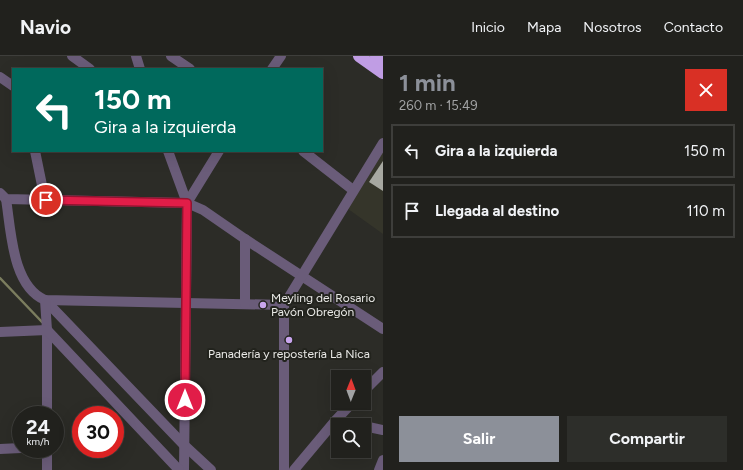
<!DOCTYPE html>
<html lang="es">
<meta charset="utf-8">
<style>
:root{--surface:#21211d;--page:#2d2e2a;--text:#f1f3f6;--muted:#a2a3a4;--line:#3e3e3b;--accent:#8c9099}
body{margin:0;font-family:Figtree,sans-serif;background:var(--page);color:var(--text);height:100vh;display:flex;flex-direction:column;font-size:15px;white-space:nowrap}
*{box-sizing:border-box;margin:0}
p{font-size:13px;color:var(--muted)}
.icon{flex:none;width:22px;height:22px;fill:none;stroke:currentColor;stroke-width:2;stroke-linecap:round;stroke-linejoin:round}
.map{position:relative;flex:1;overflow:hidden}
.panel{display:flex;flex-direction:column;background:var(--surface);width:360px}
.panel>*{flex:none}
.hud{position:absolute;left:12px;top:12px;width:311px;height:84px;border-radius:0px;box-shadow:0 4px 16px #0002,0 0 0 1px var(--line);background:#00695c;color:#fff;overflow:hidden}
.needle{width:26px;rotate:1deg}
.buttons{position:absolute;left:331px;top:314px;display:grid;gap:8px}
.buttons a{display:grid;place-items:center;width:40px;height:40px;border-radius:0px;background:var(--surface);box-shadow:0 4px 16px #0002,0 0 0 1px var(--line);font-size:20px}
.speed{position:absolute;left:12px;top:350px;display:flex;gap:8px;font-size:20px;font-weight:700;text-align:center}
.speed>*{display:grid;place-content:center;width:52px;height:52px;border-radius:50%;background:var(--surface);box-shadow:0 4px 16px #0002,0 0 0 1px var(--line);line-height:1}
.speed small{font-size:10px;font-weight:400}
.speed .limit{border:6px solid #d22;background:#fff;color:#111}
.pin{position:absolute;display:grid;place-items:center;width:34px;height:34px;color:#fff;margin:-17px;border:2px solid #fff;border-radius:50%;box-shadow:0 1px 4px #0007}
.me{position:absolute;width:44px;margin:-22px;rotate:0deg;stroke-linejoin:round;filter:drop-shadow(0 0 3px #0008)}
.turn{display:flex;align-items:center;gap:14px;height:84px;padding:0 16px;font-size:18px}
.turn .icon{width:52px;height:52px;stroke-width:2.5}
.turn b{display:block;font-size:28px;line-height:34px}
.round{display:grid;place-items:center;flex:none;width:42px;height:42px;border-radius:0px;background:var(--page)}
.overview{display:flex;align-items:center;justify-content:space-between;height:68px;padding:0 16px}
h1{font-size:24px;font-weight:700;line-height:30px;color:var(--accent)}
.action{display:flex;gap:8px;margin-top:auto;padding:8px 16px}
.action a{flex:1;height:46px;border-radius:0px;background:var(--accent);color:#fff;font-size:16px;font-weight:700;line-height:46px;text-align:center}
.action a+a{background:var(--page);color:var(--text)}
ul{padding:0;list-style:none}
li{display:flex;align-items:center;gap:12px;height:54px;margin:0 8px 6px;padding:0 8px;border:2px solid var(--line);border-radius:0px}
li div{flex:1}
li b{display:block;font-size:15px}
li em{font-style:normal}
header{display:flex;align-items:center;gap:24px;box-sizing:border-box;height:56px;padding:0 20px;background:var(--surface);border-bottom:1px solid var(--line)}
header strong{font-size:19px}
nav{display:flex;gap:22px;margin-inline-start:auto;font-size:14px}
main{display:flex;flex:1;min-height:0}
.map>svg:first-child{display:block}
.built{fill:#35352a}
.lines{fill:none;stroke-linecap:round;stroke-linejoin:round}
.stream{stroke:#7b7d5e;stroke-width:2.5}
.building{fill:#a7a8a1}
.street{stroke:#6a5c79;stroke-width:10}
.highway{stroke:#c09de4;stroke-width:12}
.route-casing{stroke:#92132f;stroke-width:10}
.route{stroke:#e11d48;stroke-width:7}
.poi-dot{fill:#c9a5ee;stroke:#22231d;stroke-width:1.5}
.labels{text-anchor:middle;dominant-baseline:central;stroke-width:4;stroke-linejoin:round;paint-order:stroke}
.poi-label{font-size:12px;fill:#e9e9e6;stroke:#22231d;text-anchor:start}
</style>
<header>
<strong>Navio</strong>
<nav><a>Inicio</a><a>Mapa</a><a>Nosotros</a><a>Contacto</a></nav>
</header>
<main>
<div class="map">
<svg width="383" height="414" viewBox="0 0 383 414">
<rect width="100%" height="100%" fill="#2c2c27"/>
<path class="built" d="M 383,91 L 383,178 L 344,150 Z"/>
<g class="lines">
<path class="stream" d="M 0,222 L 42,266"/>
</g>
<path class="building" d="M 383,105 L 383,135 L 369,126 Z"/>
<g class="lines">
<g class="street">
<path d="M 72,0 L 90,13"/>
<path d="M 136,0 L 140,13"/>
<path d="M 171,0 L 190,13"/>
<path d="M 272,13 L 281,0"/>
<path d="M 0,21 L 13,30"/>
<path d="M 35,95 L 45,144"/>
<path d="M 168,95 L 187,147 L 184,414"/>
<path d="M 303,95 L 353,134"/>
<path d="M 0,137 L 6,143 L 187,147 L 203,154 L 245,183 L 383,273"/>
<path d="M 6,143 C 11,174 12,230 45,244 L 284,249"/>
<path d="M 187,147 L 219,95"/>
<path d="M 245,183 L 245,248"/>
<path d="M 45,244 L 184,389 L 211,414"/>
<path d="M 45,244 L 47,274 L 47,359"/>
<path d="M 0,276 L 47,274 L 179,414"/>
<path d="M 364,335 L 383,316"/>
<path d="M 335,365 L 358,369"/>
<path d="M 364,370 L 383,374"/>
<path d="M 0,393 L 21,392"/>
<path d="M 47,393 L 47,414"/>
<path d="M 284,414 L 284,249 L 383,87"/>
<path d="M 294,414 L 335,365 L 352,347"/>
<path d="M 379,414 L 383,404"/>
</g>
<g class="highway">
<path d="M 359,0 L 383,17"/>
<path d="M 376,0 L 383,5"/>
</g>
</g>
<g class="lines">
<g class="route-casing">
<path id="route" d="M 46,144 L 187,147 L 185,344"/>
</g>
<use href="#route" class="route"/>
</g>
<g class="poi-dot">
<circle cx="263" cy="249" r="4"/>
<circle cx="289" cy="284" r="4"/>
</g>
<g class="labels">
<g class="poi-label">
<text x="271" y="242">Meyling del Rosario<tspan x="271" dy="14">Pavón Obregón</tspan></text>
<text x="289" y="298" text-anchor="middle">Panadería y repostería La Nica</text>
</g>
</g>
</svg>
<div class="buttons">
<a><svg class="needle" viewBox="-14 -14 28 28"><path d="M0-13l5 13h-10z" fill="#e53935"/><path d="M0 13l5-13h-10z" fill="#a2a3a4"/></svg></a>
<a><svg class="icon" aria-label="search" viewBox="0 0 24 24"><circle cx="10" cy="10" r="6"/><path d="M15 15l6 6"/></svg></a>
</div>
<div class="speed"><div>24<small>km/h</small></div><div class="limit">30</div></div>
<div class="pin" style="left:46px;top:144px;background:#d93025"><svg class="icon" aria-label="arrive" viewBox="0 0 24 24"><path d="M6 21V4h12l-3 4 3 4H6"/></svg></div>
<svg class="me" style="left:185px;top:344px" viewBox="-20 -20 40 40"><circle r="17" fill="#e11d48" stroke="#fff" stroke-width="3"/><path d="M0-11L8 9 0 5-8 9z" fill="#fff"/></svg>
<div class="hud">
<div class="turn"><svg class="icon" aria-label="left" viewBox="0 0 24 24"><path d="M17 20v-9H6M10 6l-5 5 5 5"/></svg><div><b>150 m</b>Gira a la izquierda</div></div>
</div>
</div>
<section class="panel">
<div class="overview"><div><h1>1 min</h1><p>260 m · 15:49</p></div><a class="round" style="background:#d93025;color:#fff"><svg class="icon" aria-label="close" viewBox="0 0 24 24"><path d="M6 6l12 12M18 6L6 18"/></svg></a></div>
<ul>
<li><svg class="icon" aria-label="left" viewBox="0 0 24 24"><path d="M17 20v-9H6M10 6l-5 5 5 5"/></svg><div><b>Gira a la izquierda</b></div><em>150 m</em></li>
<li><svg class="icon" aria-label="arrive" viewBox="0 0 24 24"><path d="M6 21V4h12l-3 4 3 4H6"/></svg><div><b>Llegada al destino</b></div><em>110 m</em></li>
</ul>
<div class="action"><a>Salir</a><a>Compartir</a></div>
</section>
</main>
